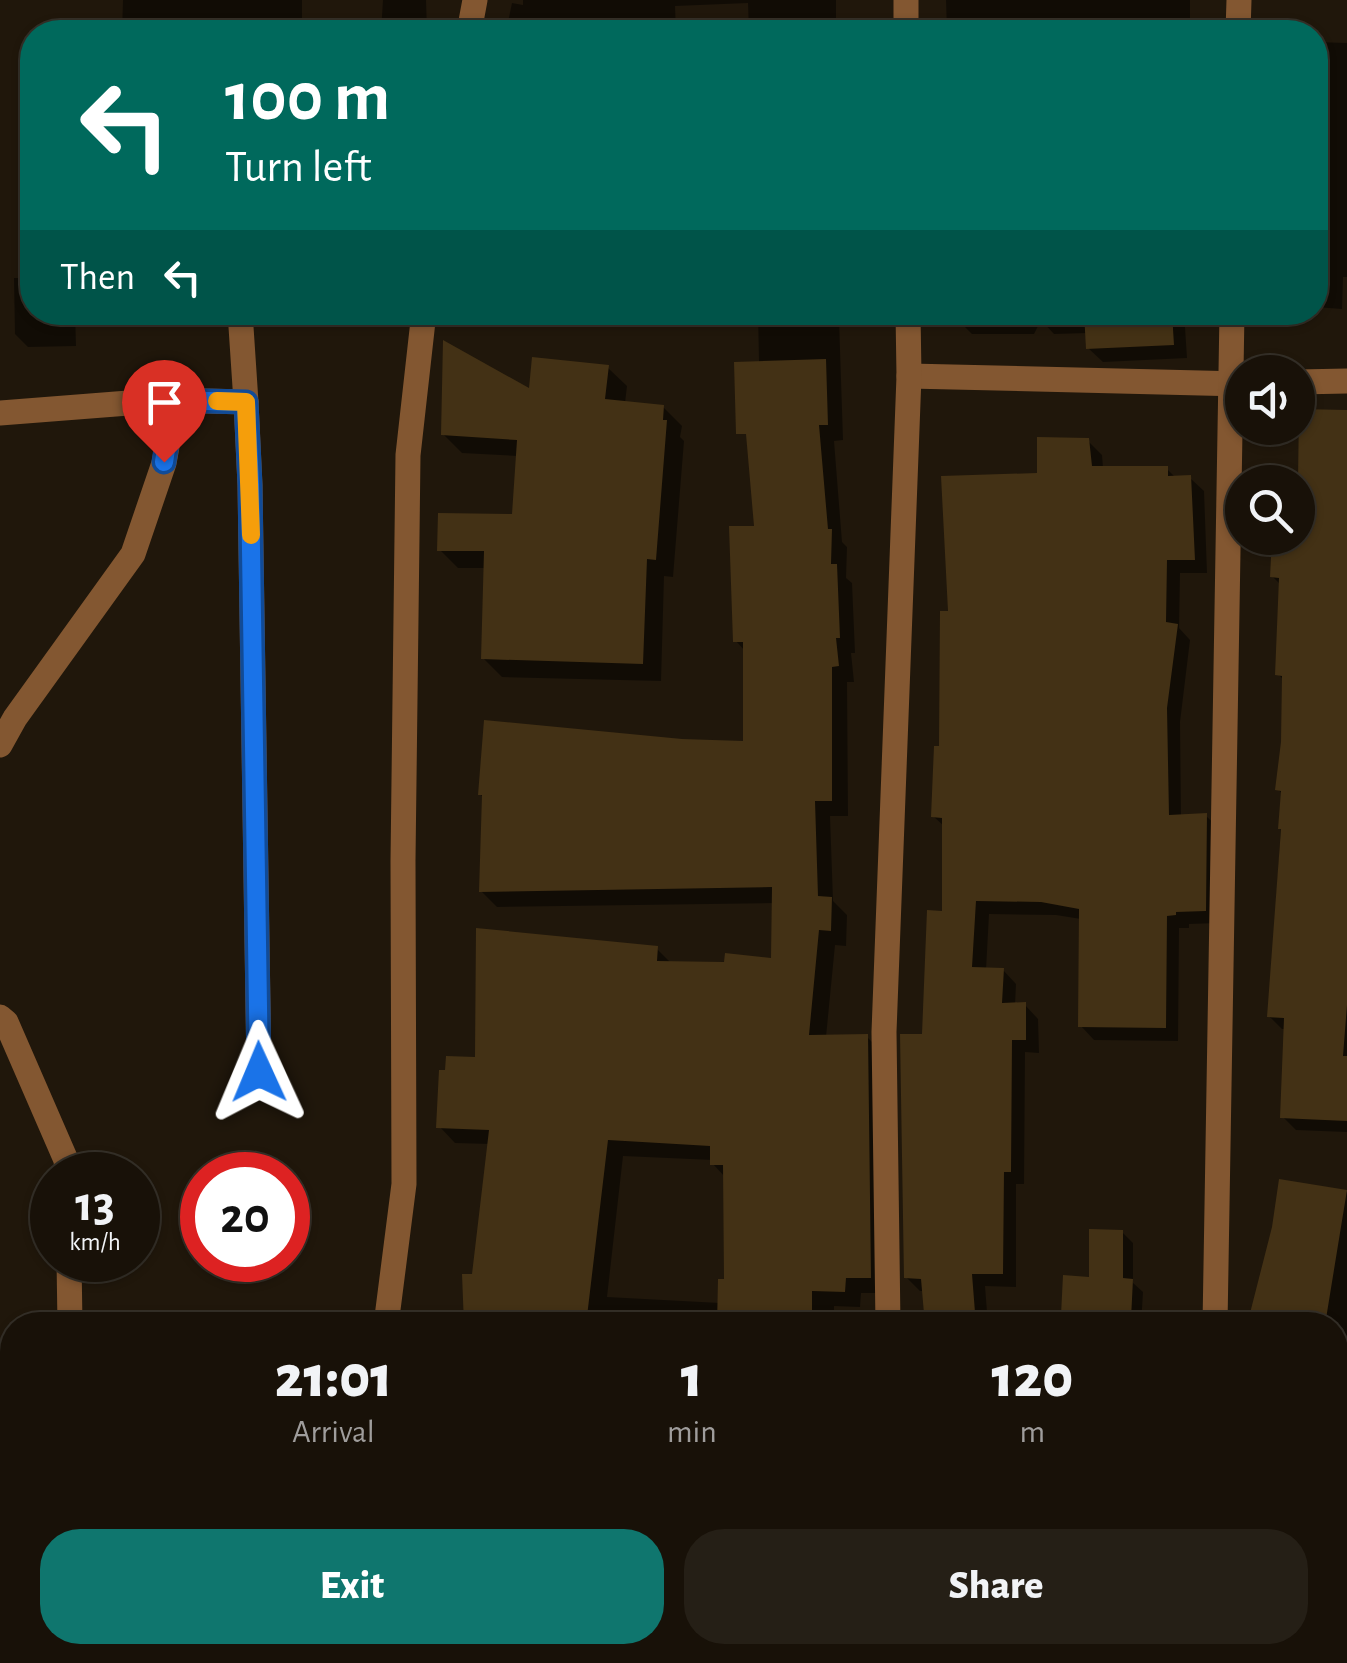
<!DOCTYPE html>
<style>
:root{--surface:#181108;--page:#251f16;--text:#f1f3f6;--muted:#9f9d9c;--line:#363129;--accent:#0f766e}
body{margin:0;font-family:"Alegreya Sans",sans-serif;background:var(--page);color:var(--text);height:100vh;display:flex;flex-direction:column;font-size:38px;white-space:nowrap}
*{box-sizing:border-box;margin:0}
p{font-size:32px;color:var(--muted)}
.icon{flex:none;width:55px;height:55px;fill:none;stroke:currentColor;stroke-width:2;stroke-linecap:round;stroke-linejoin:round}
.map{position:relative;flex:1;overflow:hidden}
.drawer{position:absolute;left:0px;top:1312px;width:1348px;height:352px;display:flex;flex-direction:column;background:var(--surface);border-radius:40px 40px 0 0;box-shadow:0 2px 8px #0004,0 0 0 2px var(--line)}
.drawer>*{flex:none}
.hud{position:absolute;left:20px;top:20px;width:1308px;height:305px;border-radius:40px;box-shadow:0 2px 8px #0004,0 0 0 2px var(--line);background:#00695c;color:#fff;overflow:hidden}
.controls{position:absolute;left:1225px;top:355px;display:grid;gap:20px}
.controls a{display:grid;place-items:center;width:90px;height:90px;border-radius:50%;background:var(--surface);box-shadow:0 2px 8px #0004,0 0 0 2px var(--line);font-size:50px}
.speed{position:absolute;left:30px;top:1152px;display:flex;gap:20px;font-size:50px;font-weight:700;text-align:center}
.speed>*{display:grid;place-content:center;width:130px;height:130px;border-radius:50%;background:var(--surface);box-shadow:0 2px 8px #0004,0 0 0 2px var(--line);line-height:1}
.speed small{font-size:25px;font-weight:400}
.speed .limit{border:15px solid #d22;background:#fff;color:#111}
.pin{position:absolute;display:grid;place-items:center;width:85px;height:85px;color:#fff;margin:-102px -42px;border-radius:50% 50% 50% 0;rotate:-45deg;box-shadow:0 0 10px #0007}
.pin .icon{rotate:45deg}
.me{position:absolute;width:110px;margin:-55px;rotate:359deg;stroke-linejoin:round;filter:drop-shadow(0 0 8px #0008)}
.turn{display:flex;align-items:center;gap:35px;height:210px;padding:0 40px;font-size:45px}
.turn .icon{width:130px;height:130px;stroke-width:2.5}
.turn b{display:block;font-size:70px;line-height:85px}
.then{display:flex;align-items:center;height:95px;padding:0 40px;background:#0003;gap:20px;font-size:38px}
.eta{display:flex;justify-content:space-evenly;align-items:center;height:170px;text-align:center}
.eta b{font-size:60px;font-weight:800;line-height:70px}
.button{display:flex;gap:20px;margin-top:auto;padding:20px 40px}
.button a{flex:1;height:115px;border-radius:40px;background:var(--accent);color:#fff;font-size:40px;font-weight:800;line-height:115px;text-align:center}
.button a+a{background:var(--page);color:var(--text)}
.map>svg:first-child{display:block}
.shadow{fill:#0007;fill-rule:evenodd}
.building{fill:#433115}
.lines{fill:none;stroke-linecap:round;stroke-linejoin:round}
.minor{stroke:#835731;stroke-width:25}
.route-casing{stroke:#114b97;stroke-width:25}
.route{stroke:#1a73e8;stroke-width:18}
.slow{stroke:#f59e0b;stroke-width:18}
</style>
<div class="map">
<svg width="1347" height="1663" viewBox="0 0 1347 1663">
<rect width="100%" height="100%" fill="#20170b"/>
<g class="shadow">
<path d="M 123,0 L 302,0 L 302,32 L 122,32 Z"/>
<path d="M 383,0 L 426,0 L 427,32 L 381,32 Z"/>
<path d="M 523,0 L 836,0 L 836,32 L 749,32 L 748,3 L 675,6 L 676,32 L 506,32 L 512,3 L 523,5 Z"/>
<path d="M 946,0 L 1190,0 L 1190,32 L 947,32 Z"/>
<path d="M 1315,42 L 1347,43 L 1347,277 L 1343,277 L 1342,309 L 1315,307 Z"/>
<path d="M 14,278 L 32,278 L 32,312 L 75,312 L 76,346 L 28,347 L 15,334 Z"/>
<path d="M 758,312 L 849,312 L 849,319 L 839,319 L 843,440 L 834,441 L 842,542 L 847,547 L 846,578 L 852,583 L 855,653 L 851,653 L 854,682 L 847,682 L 848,816 L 830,816 L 833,901 L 847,915 L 846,946 L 835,945 L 826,1037 L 867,1037 L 883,1053 L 886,1293 L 861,1293 L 860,1307 L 834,1306 L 834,1325 L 467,1325 L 490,1144 L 455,1143 L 439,1126 L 477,1060 L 657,949 L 672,964 L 773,960 L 774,903 L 497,907 L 481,891 L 484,798 L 480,794 L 681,742 L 746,744 L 745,651 L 736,641 L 763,555 ZM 623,1156 L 713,1160 L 713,1164 L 725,1177 L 727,1282 L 720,1303 L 607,1297 Z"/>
<path d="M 958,312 L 1184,312 L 1187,358 L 1103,362 L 1088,348 L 1088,333 L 1054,334 L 1041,320 L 1034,334 L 972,334 L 958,320 Z"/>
<path d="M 608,368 L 627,386 L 625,403 L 663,407 L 682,426 L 680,437 L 684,441 L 673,577 L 664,576 L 661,681 L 502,677 L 483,658 L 486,568 L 458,568 L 440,550 L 514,516 L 518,456 L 462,453 L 443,434 L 531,392 Z"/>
<path d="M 1347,412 L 1347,1132 L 1296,1130 L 1283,1117 L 1286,1029 L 1282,1029 L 1269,1016 L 1283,795 L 1278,789 L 1283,742 L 1285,681 L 1278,674 L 1281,585 L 1272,576 L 1274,538 L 1298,538 L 1298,484 L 1300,484 Z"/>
<path d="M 1088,441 L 1102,455 L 1103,468 L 1167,469 L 1176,478 L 1190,478 L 1204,491 L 1207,573 L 1180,573 L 1179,628 L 1190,640 L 1180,722 L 1181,817 L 1206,816 L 1220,829 L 1218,923 L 1189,924 L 1189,928 L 1179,928 L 1178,1041 L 1094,1040 L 1081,1026 L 1081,919 L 1056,915 L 989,914 L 986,970 L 1003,970 L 1016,984 L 1015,1005 L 1025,1005 L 1038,1019 L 1039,1053 L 1025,1052 L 1024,1184 L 1016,1184 L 1016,1287 L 985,1286 L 988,1325 L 928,1325 L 925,1291 L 920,1291 L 906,1277 L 924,1036 L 944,913 L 945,827 L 933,816 L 942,749 L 951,614 L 1039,475 Z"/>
<path d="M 1281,1182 L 1347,1192 L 1347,1663 L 1280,1663 L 1281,1652 L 1335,1652 L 1335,1325 L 1248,1325 L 1249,1315 L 1252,1315 L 1274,1227 Z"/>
<path d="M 1122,1232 L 1133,1243 L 1133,1283 L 1143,1292 L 1141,1325 L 1075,1325 L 1064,1314 L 1091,1279 Z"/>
<path d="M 421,1652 L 830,1652 L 830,1663 L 422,1663 Z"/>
<path d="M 928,1652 L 1165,1652 L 1165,1663 L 927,1663 Z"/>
</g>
<g class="building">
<path d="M 1084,312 L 1172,312 L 1174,345 L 1086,349 Z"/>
<path d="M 443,340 L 529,388 L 532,357 L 609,365 L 605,399 L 664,405 L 663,420 L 667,420 L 656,560 L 647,559 L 643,664 L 481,659 L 484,551 L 437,551 L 438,513 L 512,514 L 517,440 L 441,435 Z"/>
<path d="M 826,359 L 828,425 L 819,425 L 828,529 L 832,529 L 831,564 L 837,564 L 840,638 L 836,638 L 839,666 L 832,667 L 832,801 L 815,801 L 818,896 L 832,897 L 831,931 L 819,930 L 809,1035 L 868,1034 L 871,1278 L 846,1278 L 845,1292 L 812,1291 L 812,1325 L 717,1325 L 718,1279 L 724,1279 L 723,1165 L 710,1165 L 710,1146 L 608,1140 L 586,1325 L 464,1325 L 462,1274 L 472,1274 L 489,1130 L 436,1128 L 439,1070 L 445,1070 L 446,1056 L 475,1057 L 476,928 L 658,946 L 657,961 L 724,962 L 725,953 L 771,958 L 772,887 L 479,892 L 482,795 L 478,795 L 484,720 L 682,739 L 743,741 L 743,642 L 733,642 L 729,526 L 754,526 L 746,434 L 736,434 L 734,362 Z"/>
<path d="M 1299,409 L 1347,410 L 1347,1005 L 1343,1056 L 1347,1056 L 1347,1121 L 1280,1118 L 1284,1018 L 1267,1017 L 1281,829 L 1278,829 L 1281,791 L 1275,790 L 1281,742 L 1282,676 L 1275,675 L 1279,578 L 1270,577 L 1272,538 L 1298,538 L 1298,482 L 1274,482 L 1274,480 L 1298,481 Z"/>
<path d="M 1037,437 L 1089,438 L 1092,466 L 1168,466 L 1168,476 L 1191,475 L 1195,560 L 1167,560 L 1166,622 L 1178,624 L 1167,708 L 1169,815 L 1207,813 L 1206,911 L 1176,912 L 1176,915 L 1167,916 L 1166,1028 L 1078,1027 L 1079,909 L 1041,902 L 976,901 L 972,967 L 1004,968 L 1002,1003 L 1026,1002 L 1026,1040 L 1012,1040 L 1011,1172 L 1004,1172 L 1003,1274 L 972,1274 L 976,1325 L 925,1325 L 921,1279 L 904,1278 L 900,1034 L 922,1034 L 927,910 L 942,911 L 942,818 L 931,817 L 934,746 L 939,746 L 940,611 L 948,611 L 941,476 L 1037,473 Z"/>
<path d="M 1279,1179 L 1347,1190 L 1325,1325 L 1247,1325 L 1272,1227 Z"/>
<path d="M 1089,1229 L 1123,1230 L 1123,1278 L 1133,1279 L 1131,1319 L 1061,1315 L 1063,1275 L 1089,1277 Z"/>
</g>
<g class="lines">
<g class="minor">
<path d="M 906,0 L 906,32"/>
<path d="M 469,32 L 475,0"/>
<path d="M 1238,32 L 1239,0"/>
<path d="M 240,312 L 246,402"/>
<path d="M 909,376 L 1242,384"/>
<path d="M 1298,382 L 1347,381"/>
<path d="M 0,413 L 167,400 L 246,402 L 250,485 L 259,1072"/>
<path d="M 0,745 L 15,718 L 133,554 L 164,463 L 171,424 L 167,400"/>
<path d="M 0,1017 L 6,1022 L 66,1160 L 67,1175"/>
<path d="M 69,1260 L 70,1325"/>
<path d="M 386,1325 L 404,1184 L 403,861 L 408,455 L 424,312"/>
<path d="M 888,1325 L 884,1032 L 909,376 L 908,312"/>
<path d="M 1215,1325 L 1232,312"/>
<path d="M 0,1637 L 12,1591"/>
<path d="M 880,1663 L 880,1652"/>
<path d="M 1203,1663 L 1203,1652"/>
</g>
</g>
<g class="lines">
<g class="route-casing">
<path id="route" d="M 164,462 L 170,424 L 167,400 L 246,402 L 250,485 L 259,1072"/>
</g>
<use href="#route" class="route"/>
<path class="slow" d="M 217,401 L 246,402 L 251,535"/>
</g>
</svg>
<div class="controls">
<a><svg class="icon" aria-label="sound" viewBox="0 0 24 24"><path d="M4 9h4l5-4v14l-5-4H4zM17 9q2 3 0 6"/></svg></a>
<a><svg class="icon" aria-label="search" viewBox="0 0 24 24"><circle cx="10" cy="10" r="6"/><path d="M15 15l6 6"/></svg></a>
</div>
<div class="speed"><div>13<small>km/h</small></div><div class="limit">20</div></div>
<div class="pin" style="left:164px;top:462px;background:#d93025"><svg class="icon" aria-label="arrive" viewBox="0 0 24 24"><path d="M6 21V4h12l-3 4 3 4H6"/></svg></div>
<svg class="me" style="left:259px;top:1072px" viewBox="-20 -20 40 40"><path d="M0-17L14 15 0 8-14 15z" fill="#1a73e8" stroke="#fff" stroke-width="4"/></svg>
<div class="hud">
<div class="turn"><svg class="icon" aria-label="left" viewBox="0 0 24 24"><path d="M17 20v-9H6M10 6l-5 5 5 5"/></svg><div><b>100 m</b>Turn left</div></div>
<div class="then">Then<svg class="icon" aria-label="left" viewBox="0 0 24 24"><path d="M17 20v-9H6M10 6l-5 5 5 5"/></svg></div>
</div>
<section class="drawer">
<div class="eta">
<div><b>21:01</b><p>Arrival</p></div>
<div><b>1</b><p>min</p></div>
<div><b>120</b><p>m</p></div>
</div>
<div class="button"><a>Exit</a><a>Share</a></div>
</section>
</div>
